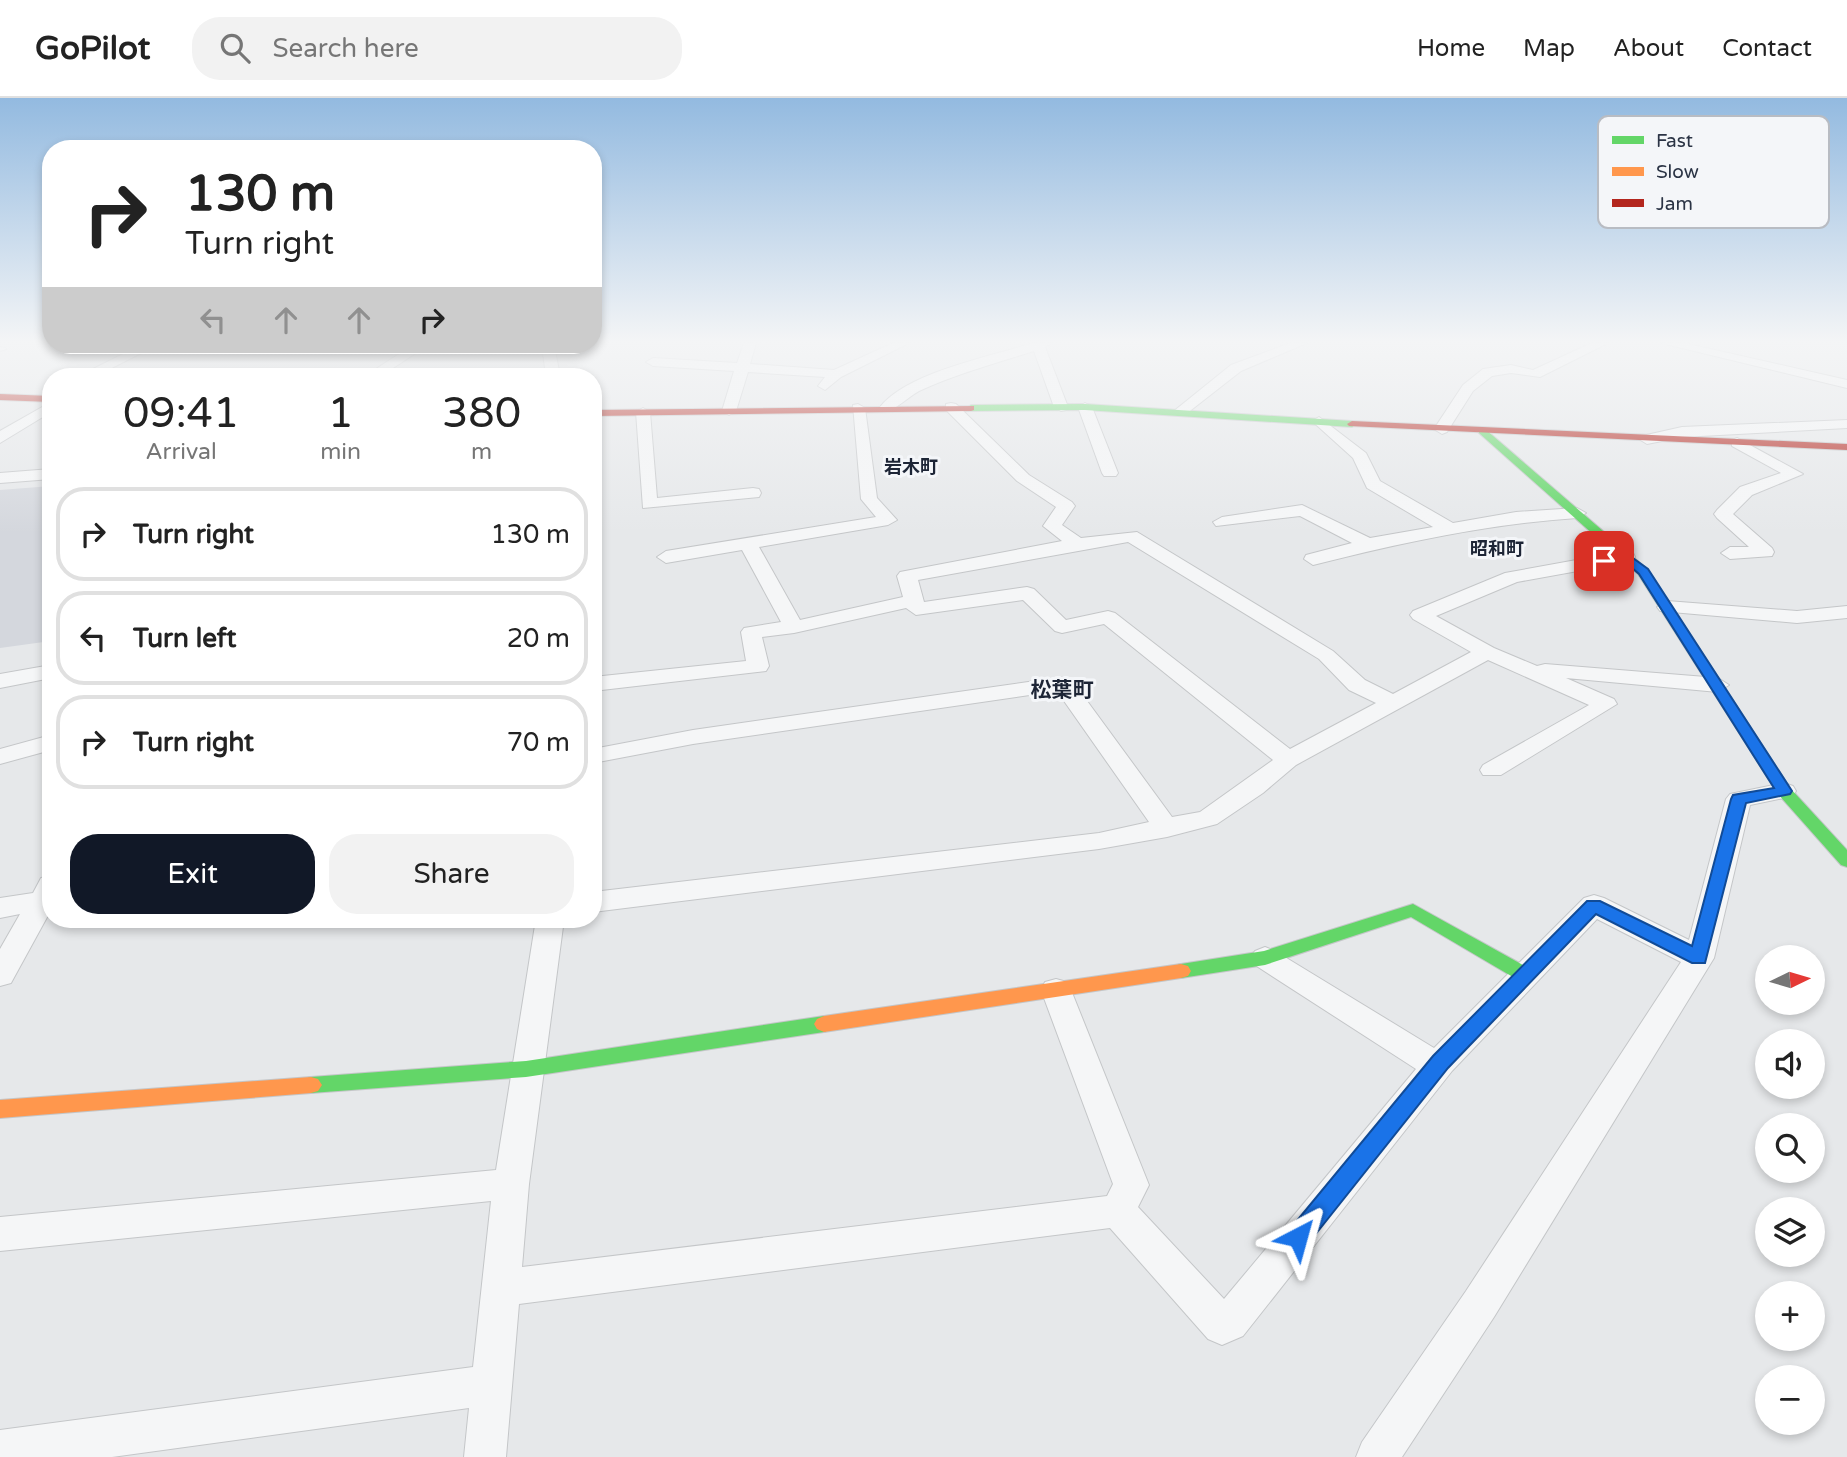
<!DOCTYPE html>
<meta charset="utf-8">
<style>
:root{--surface:#fff;--page:#f2f2f2;--text:#222;--muted:#767676;--line:#e0e0e0;--accent:#111827}
body{margin:0;font-family:"Varela Round","Noto Sans JP",sans-serif;background:var(--page);color:var(--text);height:100vh;display:flex;flex-direction:column;font-size:26px;white-space:nowrap}
*{box-sizing:border-box;margin:0}
p{font-size:23px;color:var(--muted)}
.icon{flex:none;width:38px;height:38px;fill:none;stroke:currentColor;stroke-width:2;stroke-linecap:round;stroke-linejoin:round}
.map{position:relative;flex:1;overflow:hidden}
.panel{position:absolute;left:42px;top:270px;width:560px;height:560px;display:flex;flex-direction:column;background:var(--surface);border-radius:28px;box-shadow:0 4px 10px #0003}
.panel>*{flex:none}
.hud{position:absolute;left:42px;top:42px;width:560px;height:214px;border-radius:28px;box-shadow:0 4px 10px #0003;background:#fff;color:var(--text);overflow:hidden}
.needle{width:46px;rotate:85deg}
.fabs{position:absolute;left:1755px;top:847px;display:grid;gap:14px}
.fabs a{display:grid;place-items:center;width:70px;height:70px;border-radius:50%;background:var(--surface);box-shadow:0 4px 10px #0003;font-size:35px}
.pin{position:absolute;display:grid;place-items:center;width:60px;height:60px;color:#fff;margin:-30px;border-radius:14px;box-shadow:0 4px 10px #0006}
.me{position:absolute;width:77px;margin:-38px;rotate:39deg;stroke-linejoin:round;filter:drop-shadow(0 0 5px #0008)}
.turn{display:flex;align-items:center;gap:24px;height:147px;padding:0 28px;font-size:32px}
.turn .icon{width:91px;height:91px;stroke-width:2.5}
.turn b{display:block;font-size:49px;line-height:60px}
.lanes{display:flex;align-items:center;height:66px;padding:0 28px;background:#0003;justify-content:center;gap:35px;direction:ltr}
.lanes .off{opacity:.35}
.eta{display:flex;justify-content:space-evenly;align-items:center;height:119px;text-align:center}
.eta b{font-size:42px;font-weight:600;line-height:49px}
.button{display:flex;gap:14px;margin-top:auto;padding:14px 28px}
.button a{flex:1;height:80px;border-radius:28px;background:var(--accent);color:#fff;font-size:28px;font-weight:600;line-height:80px;text-align:center}
.button a+a{background:var(--page);color:var(--text)}
ul{padding:0;list-style:none}
li{display:flex;align-items:center;gap:21px;height:94px;margin:0 14px 10px;padding:0 14px;border:4px solid var(--line);border-radius:28px}
li div{flex:1}
li b{display:block;font-size:26px}
li em{font-style:normal}
header{display:flex;align-items:center;gap:42px;box-sizing:border-box;height:98px;padding:0 35px;background:var(--surface);border-bottom:2px solid var(--line)}
header strong{font-size:33px}
nav{display:flex;gap:38px;margin-inline-start:auto;font-size:24px}
.search{width:490px;height:63px;background:var(--page);display:flex;align-items:center;gap:18px;box-sizing:border-box;padding:0 24px;border-radius:28px;color:var(--muted);font-size:26px}
.map>svg:first-child{display:block}
.built{fill:#d4d7dd}
.lines{fill:none;stroke-linecap:round;stroke-linejoin:round}
.lane-casing{stroke:#c4c6c8;stroke-width:2}
.street-casing{stroke:#c4c6c8;stroke-width:2}
.fast-casing{stroke:#c4c6c8;stroke-width:2}
.slow-casing{stroke:#c4c6c8;stroke-width:2}
.jam-casing{stroke:#c4c6c8;stroke-width:2}
.lane{fill:#f5f6f7;fill-rule:evenodd}
.street{fill:#f5f6f7;fill-rule:evenodd}
.fast{fill:#63d668;fill-rule:evenodd}
.slow{fill:#ff974d;fill-rule:evenodd}
.jam{fill:#b3261e;fill-rule:evenodd}
.route{fill:#1a73e8;stroke:#114b97;stroke-width:2}
.labels{text-anchor:middle;dominant-baseline:central;stroke-width:6;stroke-linejoin:round;paint-order:stroke}
.far-quarter-label{font-size:18px;font-weight:bold;fill:#1d2536;stroke:#f4f6f9}
.quarter-label{font-size:21px;font-weight:bold;fill:#1d2536;stroke:#f4f6f9}
.key{fill:#f4f6f9;stroke:#b8bcc3;stroke-width:2}
.key-label{font-size:19px;fill:#2b3445}
</style>
<header>
<strong>GoPilot</strong>
<div class="search"><svg class="icon" aria-label="search" viewBox="0 0 24 24"><circle cx="10" cy="10" r="6"/><path d="M15 15l6 6"/></svg>Search here</div>
<nav><a>Home</a><a>Map</a><a>About</a><a>Contact</a></nav>
</header>
<div class="map">
<svg width="1847" height="1359" viewBox="0 0 1847 1359">
<rect width="100%" height="100%" fill="#e6e8ea"/>
<path class="built" d="M 51,388 L 51,438 L 46,444 L 51,444 L 51,543 L 0,550 L 0,392 Z"/>
<g class="lines">
<g class="lane-casing">
<path id="lane" d="M 0,249 L 5,250 L 6,251 L 0,253 Z"/>
</g>
<g class="street-casing">
<g id="street">
<path d="M 744,245 L 756,245 L 750,266 L 834,272 L 893,245 L 909,245 L 841,279 L 825,292 L 818,288 L 825,279 L 748,274 L 736,313 L 729,317 L 722,313 L 734,273 L 653,268 L 646,264 L 653,260 L 737,265 Z"/>
<path d="M 1033,245 L 1052,245 L 1045,249 L 1068,309 L 1066,312 L 1061,313 L 1054,309 L 1034,253 C 996,265 956,276 919,293 C 908,299 898,310 887,313 L 880,309 C 908,274 990,259 1033,245 Z"/>
<path d="M 1290,245 L 1307,245 L 1241,273 L 1186,316 L 1176,316 L 1174,313 L 1231,267 Z"/>
<path d="M 1592,245 L 1608,245 L 1540,279 L 1511,275 L 1492,278 L 1473,293 L 1447,334 L 1442,336 L 1434,331 L 1463,287 L 1483,271 L 1511,267 L 1533,272 Z"/>
<path d="M 1661,245 L 1684,245 L 1847,282 L 1847,290 Z"/>
<path d="M 141,247 L 157,247 L 96,278 L 79,278 Z"/>
<path d="M 413,247 L 428,247 L 381,278 L 365,278 Z"/>
<path d="M 542,247 L 554,247 L 560,278 L 546,278 Z"/>
<path d="M 51,304 L 51,314 L 0,345 L 0,333 Z"/>
<path d="M 951,305 L 956,306 L 1029,377 L 1072,404 L 1075,408 L 1062,427 L 1081,440 L 1137,434 L 1333,553 L 1365,582 L 1393,596 L 1471,554 L 1413,521 L 1410,517 L 1413,513 L 1505,475 L 1626,453 L 1633,455 L 1635,459 L 1633,463 L 1517,484 L 1436,518 L 1494,550 L 1537,568 L 1545,566 L 1718,580 L 1729,587 L 1718,594 L 1566,580 L 1614,601 L 1617,606 L 1501,677 L 1483,677 L 1480,672 L 1483,667 L 1589,607 L 1488,562 L 1296,667 L 1263,695 L 1217,726 L 1167,739 L 1099,751 L 593,814 L 593,794 L 1099,735 L 1149,724 L 1057,593 L 693,646 L 593,665 L 593,651 L 693,632 L 1063,579 L 1071,581 L 1172,719 L 1200,714 L 1273,662 L 1104,526 L 1062,535 L 1055,533 L 1023,502 L 916,517 L 906,510 L 794,535 L 762,539 L 769,568 L 766,573 L 593,593 L 593,579 L 746,563 L 741,534 L 744,530 L 781,524 L 742,452 L 666,465 L 657,459 L 666,453 L 876,419 L 861,401 L 853,307 L 858,306 L 865,310 L 877,400 L 897,422 L 888,427 L 759,449 L 800,522 L 903,499 L 897,478 L 900,474 L 1062,443 L 1043,428 L 1056,409 L 1017,383 L 946,312 L 946,306 ZM 1128,444 L 1319,561 L 1349,592 L 1376,605 L 1290,651 L 1115,515 L 1108,513 L 1066,522 L 1034,491 L 1027,489 L 924,504 L 918,482 Z"/>
<path d="M 1085,305 L 1092,309 L 1118,375 L 1116,378 L 1104,378 L 1102,375 L 1078,309 Z"/>
<path d="M 643,310 L 650,314 L 657,400 L 753,390 L 759,391 L 761,395 L 759,399 L 643,410 L 636,314 Z"/>
<path d="M 1319,319 L 1366,355 L 1380,383 L 1453,425 L 1516,414 L 1577,410 L 1586,415 L 1577,420 C 1487,426 1400,445 1313,467 L 1304,461 L 1306,457 L 1352,445 L 1300,418 L 1216,428 L 1213,424 L 1222,419 L 1302,407 L 1370,440 L 1433,429 L 1367,390 L 1353,360 L 1312,323 Z"/>
<path d="M 1847,322 L 1847,330 L 1682,339 L 1647,346 L 1639,341 L 1642,338 L 1682,329 Z"/>
<path d="M 1737,340 L 1803,376 L 1752,397 L 1733,416 L 1772,450 L 1774,454 L 1772,458 L 1730,461 L 1721,455 L 1730,449 L 1749,449 L 1717,420 L 1714,416 L 1717,412 L 1740,389 L 1781,375 L 1732,348 L 1732,342 Z"/>
<path d="M 51,371 L 51,381 L 0,385 L 0,375 Z"/>
<path d="M 1667,503 L 1797,513 L 1847,508 L 1847,520 L 1797,525 L 1660,513 L 1657,509 Z"/>
<path d="M 51,567 L 51,580 L 0,590 L 0,576 Z"/>
<path d="M 51,637 L 51,652 L 0,666 L 0,651 Z"/>
<path d="M 1784,685 L 1793,688 L 1796,693 L 1793,698 L 1750,707 L 1714,860 L 1494,1219 L 1402,1359 L 1356,1359 L 1362,1344 L 1466,1193 L 1681,864 L 1597,821 L 1452,973 L 1243,1238 L 1222,1247 L 1208,1241 L 1110,1130 L 519,1206 L 506,1359 L 464,1359 L 469,1310 L 112,1359 L 0,1359 L 0,1332 L 473,1269 L 491,1103 L 0,1153 L 0,1119 L 496,1072 L 536,821 L 564,821 L 529,1086 L 522,1169 L 1107,1098 L 1113,1086 L 1041,892 L 1045,884 L 1056,881 L 1067,884 L 1071,892 L 1149,1087 L 1138,1109 L 1224,1201 L 1416,971 L 1255,867 L 1250,860 L 1255,853 L 1265,849 L 1275,853 L 1434,950 L 1584,800 L 1594,797 L 1604,800 L 1689,842 L 1726,701 L 1730,696 Z"/>
<path d="M 51,778 L 51,812 L 11,885 L 0,888 L 0,851 L 20,816 L 0,820 L 0,800 L 33,795 L 41,780 Z"/>
</g>
</g>
<g class="fast-casing">
<g id="fast">
<path d="M 1085,306 L 1352,323 L 1357,326 L 1352,329 L 1085,312 L 971,313 L 966,310 L 971,307 Z"/>
<path d="M 1479,331 L 1485,331 L 1647,471 L 1790,690 L 1847,752 L 1847,769 L 1841,767 L 1778,696 L 1638,476 L 1479,335 Z"/>
<path d="M 1413,806 L 1532,872 L 1535,877 L 1532,882 L 1525,884 L 1518,882 L 1411,819 L 1265,867 L 1181,880 L 1174,878 L 1171,873 L 1174,868 L 1181,866 L 1264,853 Z"/>
<path d="M 824,918 L 831,921 L 834,926 L 831,931 L 824,934 L 526,979 L 311,995 L 304,993 L 300,987 L 304,981 L 311,979 L 526,963 Z"/>
</g>
</g>
<g class="slow-casing">
<g id="slow">
<path d="M 1181,866 L 1188,868 L 1191,873 L 1188,878 L 1181,880 L 824,934 L 817,931 L 814,926 L 817,921 L 824,918 Z"/>
<path d="M 311,979 L 318,981 L 322,987 L 318,993 L 311,995 L 0,1020 L 0,1002 Z"/>
</g>
</g>
<g class="jam-casing">
<g id="jam">
<path d="M 0,296 L 51,298 L 51,304 L 0,302 Z"/>
<path d="M 974,308 L 974,312 L 971,313 L 593,318 L 593,312 Z"/>
<path d="M 1352,323 L 1847,346 L 1847,352 L 1349,328 L 1347,326 Z"/>
</g>
</g>
<use href="#lane" class="lane"/>
<use href="#street" class="street"/>
<use href="#fast" class="fast"/>
<use href="#slow" class="slow"/>
<use href="#jam" class="jam"/>
</g>
<linearGradient id="sky" x2="0" y2="1"><stop stop-color="#93bae0"/><stop offset="0.56" stop-color="#f4f5f6"/><stop offset="1" stop-color="#f4f5f6" stop-opacity="0"/></linearGradient>
<rect width="1847" height="435" fill="url(#sky)"/>
<path class="route" d="M 1626,455 L 1648,471 L 1792,693 L 1790,696 L 1746,705 L 1705,865 L 1692,865 L 1596,816 L 1448,970 L 1307,1147 L 1298,1150 L 1290,1147 L 1286,1139 L 1290,1131 L 1433,958 L 1587,803 L 1600,803 L 1692,848 L 1731,701 L 1733,697 L 1774,690 L 1639,476 L 1624,463 L 1604,467 L 1597,463 Z"/>
<g class="labels">
<g class="far-quarter-label">
<text x="911" y="369">岩木町</text>
<text x="1497" y="451">昭和町</text>
</g>
<g class="quarter-label">
<text x="1062" y="592">松葉町</text>
</g>
</g>
<rect x="1598" y="18" width="231" height="112" rx="10" class="key"/>
<rect x="1612" y="38" width="32" height="8" fill="#63d668"/>
<rect x="1612" y="69" width="32" height="9" fill="#ff974d"/>
<rect x="1612" y="101" width="32" height="8" fill="#b3261e"/>
<g class="key-label">
<text x="1656" y="49">Fast</text>
<text x="1656" y="80">Slow</text>
<text x="1656" y="112">Jam</text>
</g>
</svg>
<div class="fabs">
<a><svg class="needle" viewBox="-14 -14 28 28"><path d="M0-13l5 13h-10z" fill="#e53935"/><path d="M0 13l5-13h-10z" fill="#767676"/></svg></a>
<a><svg class="icon" aria-label="sound" viewBox="0 0 24 24"><path d="M4 9h4l5-4v14l-5-4H4zM17 9q2 3 0 6"/></svg></a>
<a><svg class="icon" aria-label="search" viewBox="0 0 24 24"><circle cx="10" cy="10" r="6"/><path d="M15 15l6 6"/></svg></a>
<a><svg class="icon" aria-label="layers" viewBox="0 0 24 24"><path d="M12 4l9 5-9 5-9-5zM3 14l9 5 9-5"/></svg></a>
<a>+</a>
<a>−</a>
</div>
<div class="pin" style="left:1604px;top:463px;background:#d93025"><svg class="icon" aria-label="arrive" viewBox="0 0 24 24"><path d="M6 21V4h12l-3 4 3 4H6"/></svg></div>
<svg class="me" style="left:1298px;top:1139px" viewBox="-20 -20 40 40"><path d="M0-17L14 15 0 8-14 15z" fill="#1a73e8" stroke="#fff" stroke-width="4"/></svg>
<div class="hud">
<div class="turn"><svg class="icon" aria-label="right" viewBox="0 0 24 24"><path d="M7 20v-9h11M14 6l5 5-5 5"/></svg><div><b>130 m</b>Turn right</div></div>
<div class="lanes"><svg class="icon off" aria-label="left" viewBox="0 0 24 24"><path d="M17 20v-9H6M10 6l-5 5 5 5"/></svg><svg class="icon off" aria-label="ahead" viewBox="0 0 24 24"><path d="M12 20V5M6 11l6-6 6 6"/></svg><svg class="icon off" aria-label="ahead" viewBox="0 0 24 24"><path d="M12 20V5M6 11l6-6 6 6"/></svg><svg class="icon" aria-label="right" viewBox="0 0 24 24"><path d="M7 20v-9h11M14 6l5 5-5 5"/></svg></div>
</div>
<section class="panel">
<div class="eta">
<div><b>09:41</b><p>Arrival</p></div>
<div><b>1</b><p>min</p></div>
<div><b>380</b><p>m</p></div>
</div>
<ul>
<li><svg class="icon" aria-label="right" viewBox="0 0 24 24"><path d="M7 20v-9h11M14 6l5 5-5 5"/></svg><div><b>Turn right</b></div><em>130 m</em></li>
<li><svg class="icon" aria-label="left" viewBox="0 0 24 24"><path d="M17 20v-9H6M10 6l-5 5 5 5"/></svg><div><b>Turn left</b></div><em>20 m</em></li>
<li><svg class="icon" aria-label="right" viewBox="0 0 24 24"><path d="M7 20v-9h11M14 6l5 5-5 5"/></svg><div><b>Turn right</b></div><em>70 m</em></li>
</ul>
<div class="button"><a>Exit</a><a>Share</a></div>
</section>
</div>
